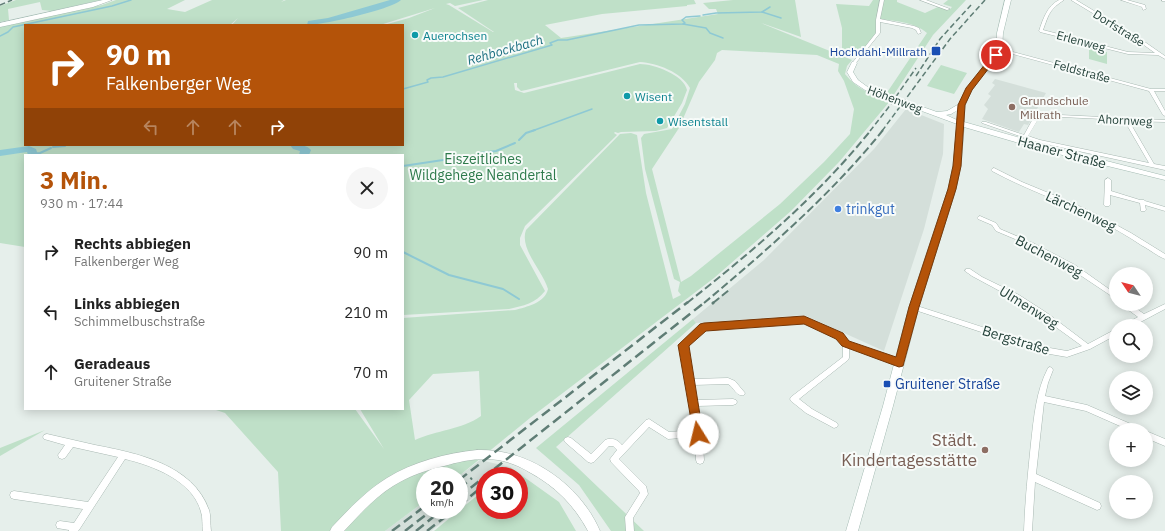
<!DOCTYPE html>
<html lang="de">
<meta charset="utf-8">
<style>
:root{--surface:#fff;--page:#f6f6f6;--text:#222;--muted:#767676;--accent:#b45309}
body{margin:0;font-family:"IBM Plex Sans",sans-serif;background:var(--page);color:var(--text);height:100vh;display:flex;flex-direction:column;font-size:15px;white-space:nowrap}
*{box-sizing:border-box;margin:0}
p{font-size:13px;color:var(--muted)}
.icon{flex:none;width:22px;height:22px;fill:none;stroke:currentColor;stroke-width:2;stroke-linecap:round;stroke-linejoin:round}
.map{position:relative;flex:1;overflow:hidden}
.sheet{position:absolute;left:24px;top:154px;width:380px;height:256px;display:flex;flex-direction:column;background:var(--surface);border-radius:0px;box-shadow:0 2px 10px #0003}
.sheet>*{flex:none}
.banner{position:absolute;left:24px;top:24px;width:380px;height:122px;border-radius:0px;box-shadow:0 2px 10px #0003;background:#b45309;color:#fff;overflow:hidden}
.needle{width:26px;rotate:305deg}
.fabs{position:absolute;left:1109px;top:267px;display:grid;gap:8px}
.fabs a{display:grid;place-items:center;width:44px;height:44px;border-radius:50%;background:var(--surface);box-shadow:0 2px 10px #0003;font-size:20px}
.speed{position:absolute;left:416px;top:467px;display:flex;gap:8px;font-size:20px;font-weight:700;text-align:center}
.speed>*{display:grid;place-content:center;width:52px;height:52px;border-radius:50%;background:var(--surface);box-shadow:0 2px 10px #0003;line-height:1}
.speed small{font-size:10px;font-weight:400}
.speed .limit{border:6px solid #d22;background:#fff;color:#111}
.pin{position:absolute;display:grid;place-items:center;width:34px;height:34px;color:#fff;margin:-17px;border:2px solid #fff;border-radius:50%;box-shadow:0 1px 4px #0007}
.me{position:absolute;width:44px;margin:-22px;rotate:351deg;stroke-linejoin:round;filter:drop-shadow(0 0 3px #0008)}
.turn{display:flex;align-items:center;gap:14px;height:84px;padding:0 16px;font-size:18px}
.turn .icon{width:52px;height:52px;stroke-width:2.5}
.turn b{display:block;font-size:28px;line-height:34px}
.lanes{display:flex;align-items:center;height:38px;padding:0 16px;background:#0003;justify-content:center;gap:20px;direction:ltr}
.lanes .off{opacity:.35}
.round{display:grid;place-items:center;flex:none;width:42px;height:42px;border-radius:21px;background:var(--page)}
.overview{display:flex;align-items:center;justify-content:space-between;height:68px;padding:0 16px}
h1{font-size:24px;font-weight:700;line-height:30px;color:var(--accent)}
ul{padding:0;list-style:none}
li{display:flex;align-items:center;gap:12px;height:60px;padding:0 16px}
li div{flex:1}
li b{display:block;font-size:15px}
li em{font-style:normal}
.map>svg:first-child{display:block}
.built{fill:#d4dfda}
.green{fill:#bfe0c8;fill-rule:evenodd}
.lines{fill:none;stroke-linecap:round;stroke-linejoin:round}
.stream-far1{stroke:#8ec9d4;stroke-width:1.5}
.stream{stroke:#8ec9d4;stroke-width:2}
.river{fill:#8ec9d4;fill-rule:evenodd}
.minor-casing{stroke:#a8b8b2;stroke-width:1}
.tertiary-casing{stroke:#a8b8b2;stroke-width:1}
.secondary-casing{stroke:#a4bbb3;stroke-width:1}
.minor{fill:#fff;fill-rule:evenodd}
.tertiary{fill:#fff;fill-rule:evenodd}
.secondary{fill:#fff;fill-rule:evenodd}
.rail-far2{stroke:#5f7d75;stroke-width:1.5;stroke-dasharray:5.5 3;stroke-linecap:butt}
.rail-far1{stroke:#5f7d75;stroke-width:2;stroke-dasharray:8 3.5;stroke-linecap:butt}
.rail{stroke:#5f7d75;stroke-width:2.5;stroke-dasharray:10 5;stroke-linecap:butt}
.route{fill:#b45309;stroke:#753606}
.culture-dot{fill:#0f9aa8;stroke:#f7fbf9;stroke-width:1.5}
.transit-dot{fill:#1a4fb4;stroke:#f7fbf9;stroke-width:1.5}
.education-dot{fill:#8d6e63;stroke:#f7fbf9;stroke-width:1.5}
.shop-dot{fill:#3f7fe0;stroke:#f7fbf9;stroke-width:1.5}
.labels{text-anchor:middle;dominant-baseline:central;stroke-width:4;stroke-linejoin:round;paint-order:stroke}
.far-street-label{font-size:12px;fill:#24423a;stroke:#f7fbf9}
.far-culture-label{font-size:12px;fill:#0d838f;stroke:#f7fbf9;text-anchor:start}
.far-transit-label{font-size:12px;fill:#164399;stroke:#f7fbf9;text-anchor:end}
.far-education-label{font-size:12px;fill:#785e54;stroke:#f7fbf9;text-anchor:start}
.far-water-label{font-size:13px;font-style:italic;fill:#1c6f80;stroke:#f7fbf9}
.street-label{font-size:14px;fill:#24423a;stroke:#f7fbf9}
.park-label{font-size:14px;fill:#2d7a4b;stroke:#f7fbf9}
.shop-label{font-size:14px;fill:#366cbe;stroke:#f7fbf9;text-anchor:start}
.transit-label{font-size:14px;fill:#164399;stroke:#f7fbf9;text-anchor:start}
.near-education-label{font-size:17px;fill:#785e54;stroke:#f7fbf9;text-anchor:end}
</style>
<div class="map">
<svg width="1165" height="531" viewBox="0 0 1165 531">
<rect width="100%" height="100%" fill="#e6efeb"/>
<g class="built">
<path d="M 995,79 L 1046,93 L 1028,125 L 1024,124 L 1019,132 L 982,119 L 988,109 L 984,105 L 991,96 L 988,94 L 995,85 L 992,83 Z"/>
<path d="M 906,109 L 944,124 L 943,154 L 924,229 L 884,351 L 804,315 L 696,323 L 693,319 L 764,260 L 874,149 Z"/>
<path d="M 480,460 L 510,467 L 500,476 L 485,476 L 485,488 L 459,508 L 459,476 Z"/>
<path d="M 425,501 L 425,510 L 457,510 L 431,531 L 385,531 Z"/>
</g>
<g class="green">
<path d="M 16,0 L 101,0 L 52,11 L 42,10 L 40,2 L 8,9 L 9,20 L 0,22 L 0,6 Z"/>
<path d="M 116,0 L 185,0 L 167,9 L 185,12 L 212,0 L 284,0 L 281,2 L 286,0 L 483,0 L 455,6 L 450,3 L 446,4 L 449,5 L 493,32 L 494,32 L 458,8 L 488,0 L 694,0 L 696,4 L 687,5 L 687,6 L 602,14 L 545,25 L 561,38 L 718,14 L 716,9 L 709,9 L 703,3 L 733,0 L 795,0 L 801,37 L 761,23 L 852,60 L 847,66 L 845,74 C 858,90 871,94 890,101 L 839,162 L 791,211 L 714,278 L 530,418 L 459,476 L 425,476 L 425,501 L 385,531 L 281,531 L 278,472 L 225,413 L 213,409 L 355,409 L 384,449 L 360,409 L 403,409 L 403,318 L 515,310 C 526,307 545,303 548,289 C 543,271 519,249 526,230 L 620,134 L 631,133 L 637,135 L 646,193 L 673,299 L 681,295 L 678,291 L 680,282 L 674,279 L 645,169 L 641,138 L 644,134 L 672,129 L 685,104 L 690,88 C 681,72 657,63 640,62 L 526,90 L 521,91 L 517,87 L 517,83 L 514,83 L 515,90 L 524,93 L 640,64 C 654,64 684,75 687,90 L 682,103 L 667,128 L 656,131 L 621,132 L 618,133 L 615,132 L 614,133 L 617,135 L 525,226 L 520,238 L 520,245 L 545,291 C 536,303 523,306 509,309 L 403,315 L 403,155 L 25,155 L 25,247 L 0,243 L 0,27 L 102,5 ZM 435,8 L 409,18 L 384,25 L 403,25 L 403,145 L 25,145 L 25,25 L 230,25 L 238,18 L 232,25 L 380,25 ZM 722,50 L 817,55 L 839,64 L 838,71 L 844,81 L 854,109 L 850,134 L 824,162 L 780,204 L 691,276 L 681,282 L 652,169 L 679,128 L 699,82 L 715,60 L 717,53 ZM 479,371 L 481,416 C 461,430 437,430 415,440 L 409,400 L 433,374 Z"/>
<path d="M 873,0 L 897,0 L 897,2 L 925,13 L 938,7 L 949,10 L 952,7 L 943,4 L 948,0 L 966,0 L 933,35 L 893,96 L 886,94 L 927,33 C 915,22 891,20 876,19 L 877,28 L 875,36 L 856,58 L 842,54 L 842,28 L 836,4 L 869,6 Z"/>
<path d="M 1089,45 L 1099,49 L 1099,51 L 1107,52 L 1107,64 L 1089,59 Z"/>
<path d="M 941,65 L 967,73 L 954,94 L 927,86 Z"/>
<path d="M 693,319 L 696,323 L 556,447 L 644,531 L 611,531 L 579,485 L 536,448 Z"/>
<path d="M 45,430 L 0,456 L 0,448 Z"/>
<path d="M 510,467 L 559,502 L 576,531 L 434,531 L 485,489 L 485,510 L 519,510 L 519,476 L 500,476 Z"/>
</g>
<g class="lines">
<g class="stream-far1">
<path d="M 762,12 L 781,18"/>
<path d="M 703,15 L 716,13 L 762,12 L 770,7"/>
<path d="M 683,24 L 706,28 L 710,33 L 723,38"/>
<path d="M 0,36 L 8,32 L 13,27 L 112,6 L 131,0"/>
<path d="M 403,89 L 428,82 L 427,80 L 431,78 L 443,77 L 552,45 L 550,43 L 558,40 L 567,40 L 639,25 L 683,24 L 685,23 L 682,20 L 686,17 L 700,16"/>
<path d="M 532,131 L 592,109"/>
</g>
<g class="stream">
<path d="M 519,140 L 526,133 L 535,130"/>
<path d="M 53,147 L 65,146"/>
<path d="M 33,154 L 40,153 L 51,148"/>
<path d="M 463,160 L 472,159 L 480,153 L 496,151 L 515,143"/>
<path d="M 403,166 L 443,160 L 456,160"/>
<path d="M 403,252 L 449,275 L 503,289 L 519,299"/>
</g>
<g class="river">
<path d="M 390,0 L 401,0 C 390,10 322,25 307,25 L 308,21 L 328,18 Z"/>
<path d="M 290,145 C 297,145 306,144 311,150 L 309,155 L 299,155 L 300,151 L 293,149 Z"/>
<path d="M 29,146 L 36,149 L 38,155 L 28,155 L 27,152 L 0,156 L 0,150 Z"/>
</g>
<g class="minor-casing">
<g id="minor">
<path d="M 880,0 L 884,0 L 880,19 L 914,26 L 919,28 L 921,33 L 918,34 L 916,30 L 912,28 L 880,22 L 880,33 L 855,64 L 853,64 L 853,62 L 876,33 L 876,20 Z"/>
<path d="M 920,0 L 926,0 L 950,9 L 947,10 Z"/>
<path d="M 1059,0 L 1064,0 C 1049,10 1049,14 1043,30 L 1128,52 L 1155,53 L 1137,40 L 1071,0 L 1076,0 L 1139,38 L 1165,56 L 1165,59 L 1158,55 L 1128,54 L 1040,32 L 1039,31 C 1043,19 1047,6 1059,0 Z"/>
<path d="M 1121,0 L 1127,0 L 1145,5 L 1146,9 L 1143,10 L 1142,7 Z"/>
<path d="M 998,48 L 1151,89 L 1165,89 L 1165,91 L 1154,91 L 1165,111 L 1165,116 L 1163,115 L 1149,91 L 998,50 Z"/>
<path d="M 1039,114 L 1165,120 L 1165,122 L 1129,121 L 1154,164 L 1165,166 L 1165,170 L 1037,142 L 982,123 L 982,122 L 986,122 L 1024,135 L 1035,115 ZM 1040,116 L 1124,120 L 1149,163 L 1040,140 L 1028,136 Z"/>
<path d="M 994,168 L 1022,182 L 1068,201 L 1094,213 L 1131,233 L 1165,254 L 1165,259 C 1157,256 1149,249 1141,245 C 1128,236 1113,228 1099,220 C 1064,202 1027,190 992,171 L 991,170 L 992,169 Z"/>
<path d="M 1108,178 L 1111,180 L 1111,191 L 1140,200 L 1144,200 L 1145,201 L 1165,207 L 1165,211 L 1145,205 L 1146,210 L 1145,211 L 1141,211 L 1140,203 L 1110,195 L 1110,205 L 1109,206 L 1105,206 L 1104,205 L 1105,180 Z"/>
<path d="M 980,216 L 996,223 L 1000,229 L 1033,243 L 1075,265 L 1116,294 L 1116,299 L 1071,269 L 1029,245 L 996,231 L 992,225 L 978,219 L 977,218 L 978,217 Z"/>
<path d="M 966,269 L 970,269 L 982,277 L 1019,295 L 1047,313 L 1088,344 L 1116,329 L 1116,335 L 1090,349 L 1067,357 L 1044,353 L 912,309 L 911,307 L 912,305 L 914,305 L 1044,347 L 1067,351 L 1082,346 L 1024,304 L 972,276 L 965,271 Z"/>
<path d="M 1122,304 L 1130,304 L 1144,314 L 1165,304 L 1165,309 L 1133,326 L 1124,326 L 1125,324 L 1138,317 L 1123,306 Z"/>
<path d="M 804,317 L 842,334 L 848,342 L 901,361 L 902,363 L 901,365 L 899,366 L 849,348 L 849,358 L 848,360 L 799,399 L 812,409 L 837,423 L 838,425 L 837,427 L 834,428 L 806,413 L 791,401 L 790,399 L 791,397 L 843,357 L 843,345 L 838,338 L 803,323 L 706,329 L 687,346 L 692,379 L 728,378 L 735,381 L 745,393 L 744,395 C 736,397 734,387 728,384 L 693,385 L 696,400 L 733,399 L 736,400 L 737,402 L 736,404 L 733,405 L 697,406 L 702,433 L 704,460 L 703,463 L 700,464 L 697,463 L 696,460 L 695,437 L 668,439 L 649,427 L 619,459 L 646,486 L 648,494 L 633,518 L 634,531 L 626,531 L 625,517 L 640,493 L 639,491 L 611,462 L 610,459 L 617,450 L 613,446 L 609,446 L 594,462 L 591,463 L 588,462 L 565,442 L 564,440 L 565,438 L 568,437 L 571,438 L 591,454 L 605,440 C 612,437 618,440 622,445 L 646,420 L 649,419 L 669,432 L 694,430 L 680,345 L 681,343 L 702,325 L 704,324 Z"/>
<path d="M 1050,367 L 1052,368 L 1053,370 L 1048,383 L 1045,396 L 1087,405 L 1140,428 L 1141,430 L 1129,430 L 1086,411 L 1044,402 L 1036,474 L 1100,503 L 1101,506 L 1100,509 L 1097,510 L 1035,482 L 1032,531 L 1024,531 C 1025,501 1028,472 1031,443 C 1034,417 1036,391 1048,368 Z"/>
<path d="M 1146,431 L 1165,439 L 1165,446 L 1146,438 Z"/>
<path d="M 47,434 C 63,438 79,441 95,445 C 136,453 193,464 209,510 C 211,516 210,524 211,531 L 203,531 C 202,525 203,518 201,512 C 193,481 154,466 125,459 L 79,530 L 78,531 L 69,531 L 69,530 L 57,528 L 56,525 L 57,522 L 60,521 L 74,523 L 83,509 L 14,499 L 11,498 L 10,495 L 11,492 L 14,491 L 88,502 L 118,457 L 73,447 L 65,458 L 62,459 L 59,458 L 58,455 L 65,445 L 44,439 L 43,437 L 44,435 Z"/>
</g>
</g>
<g class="tertiary-casing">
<g id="tertiary">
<rect x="1162" y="0" width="3" height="1"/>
<path d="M 477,450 C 528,448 580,484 600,531 L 588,531 C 574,505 555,486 529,472 C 519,466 509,462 498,460 C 480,457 461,461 444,466 C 426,470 409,476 393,486 C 374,498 359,515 344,531 L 330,531 L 332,527 C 349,509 366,491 387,478 C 413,462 446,453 477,450 Z"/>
</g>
</g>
<g class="secondary-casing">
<g id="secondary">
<path d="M 103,0 L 112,0 L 93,7 L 0,27 L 0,23 Z"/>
<path d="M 1005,0 L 1011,0 L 1003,33 L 1002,49 L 972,90 L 965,105 L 964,122 L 1052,147 L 1165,176 L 1165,180 L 1046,151 L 964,127 L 961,166 L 956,189 L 919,307 L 893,406 L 858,531 L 846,531 L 883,406 L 909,307 L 948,189 L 953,166 L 957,124 L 865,90 L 853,82 L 847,72 L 852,62 L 856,62 L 857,63 L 853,72 L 858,80 L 869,88 L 937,112 L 947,111 L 959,104 L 966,90 L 996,49 L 997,33 ZM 958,110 L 957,120 L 946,115 L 951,114 Z"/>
</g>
</g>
<use href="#minor" class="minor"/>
<use href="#tertiary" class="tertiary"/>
<use href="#secondary" class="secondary"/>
<g class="rail-far2">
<path d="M 0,5 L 12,0"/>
<path d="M 916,76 L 940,39 L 971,5"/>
<path d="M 870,131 L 888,108 L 916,68"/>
<path d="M 882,131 L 950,39 L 985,0"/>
</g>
<g class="rail-far1">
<path d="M 687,303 C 753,251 818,196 871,130"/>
<path d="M 704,303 C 767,250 831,195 883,130"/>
<path d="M 713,303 L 729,290"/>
</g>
<g class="rail">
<path d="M 712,304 L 714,302"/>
<path d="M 459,480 L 688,302"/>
<path d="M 459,489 L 472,478"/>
<path d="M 459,497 L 705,302"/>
<path d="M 459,506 L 485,484"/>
<path d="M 392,531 L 425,506"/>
<path d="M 405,531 L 432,510"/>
<path d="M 416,531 L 442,510"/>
<path d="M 427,531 L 454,510"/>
</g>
</g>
<path class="route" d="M 994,53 L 999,55 L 972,90 L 965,105 L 961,166 L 956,189 L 919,307 L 903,366 L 899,367 L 842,346 L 836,339 L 804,324 L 706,331 L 689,346 L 703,434 L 702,437 L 698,439 L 694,437 L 678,345 L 700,324 L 704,323 L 804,316 L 843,333 L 849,341 L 896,357 L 909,307 L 948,189 L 953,166 L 958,105 L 966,88 Z"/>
<g class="culture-dot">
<circle cx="415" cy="35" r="4"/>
<circle cx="627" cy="96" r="4"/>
<circle cx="660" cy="121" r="4"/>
</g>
<g class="transit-dot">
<rect x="931" y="46" width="10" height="10" rx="2"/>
<rect x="883" y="380" width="8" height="8" rx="2"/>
</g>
<g class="education-dot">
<circle cx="1012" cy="107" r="4"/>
<circle cx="985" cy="450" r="4"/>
</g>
<circle class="shop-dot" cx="838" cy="209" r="4"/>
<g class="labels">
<g class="far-street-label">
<text transform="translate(1119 28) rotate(32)">Dorfstraße</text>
<text transform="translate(1081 41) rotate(15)">Erlenweg</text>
<text transform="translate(1082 71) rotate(15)">Feldstraße</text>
<text transform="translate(895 99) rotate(21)">Höhenweg</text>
<text transform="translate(1125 120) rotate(3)">Ahornweg</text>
</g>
<g class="far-culture-label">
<text x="423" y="35">Auerochsen</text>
<text x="635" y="96">Wisent</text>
<text x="668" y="121">Wisentstall</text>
</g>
<g class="far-transit-label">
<text x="927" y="51">Hochdahl-Millrath</text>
</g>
<g class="far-education-label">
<text x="1020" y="100">Grundschule<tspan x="1020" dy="14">Millrath</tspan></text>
</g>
<g class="far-water-label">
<text transform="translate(505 50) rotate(-16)">Rehbockbach</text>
</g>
<g class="street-label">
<text transform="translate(1062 152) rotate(15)">Haaner Straße</text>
<text transform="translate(1081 211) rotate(25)">Lärchenweg</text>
<text transform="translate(1049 256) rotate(28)">Buchenweg</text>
<text transform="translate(1029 307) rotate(32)">Ulmenweg</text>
<text transform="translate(1016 340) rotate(17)">Bergstraße</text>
</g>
<g class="park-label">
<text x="483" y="159">Eiszeitliches<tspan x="483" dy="16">Wildgehege Neandertal</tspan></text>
</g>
<g class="shop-label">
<text x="846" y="209">trinkgut</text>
</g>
<g class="transit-label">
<text x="895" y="384">Gruitener Straße</text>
</g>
<g class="near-education-label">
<text x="977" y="440">Städt.<tspan x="977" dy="20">Kindertagesstätte</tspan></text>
</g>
</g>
</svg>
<div class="fabs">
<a><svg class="needle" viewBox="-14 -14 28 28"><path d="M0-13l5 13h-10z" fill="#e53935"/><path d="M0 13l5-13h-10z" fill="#767676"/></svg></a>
<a><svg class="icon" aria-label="search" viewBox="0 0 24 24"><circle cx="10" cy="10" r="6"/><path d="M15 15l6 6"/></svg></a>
<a><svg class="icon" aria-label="layers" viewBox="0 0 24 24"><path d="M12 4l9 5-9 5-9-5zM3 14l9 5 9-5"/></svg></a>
<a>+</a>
<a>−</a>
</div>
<div class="speed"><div>20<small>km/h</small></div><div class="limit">30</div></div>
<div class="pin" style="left:996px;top:55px;background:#d93025"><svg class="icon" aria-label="arrive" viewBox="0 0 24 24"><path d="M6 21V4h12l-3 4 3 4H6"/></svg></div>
<svg class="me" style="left:698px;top:434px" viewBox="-20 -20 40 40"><circle r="19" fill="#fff"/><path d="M0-13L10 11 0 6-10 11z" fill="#b45309"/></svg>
<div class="banner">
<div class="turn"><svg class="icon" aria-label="right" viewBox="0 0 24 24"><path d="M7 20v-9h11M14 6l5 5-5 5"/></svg><div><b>90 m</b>Falkenberger Weg</div></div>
<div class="lanes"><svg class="icon off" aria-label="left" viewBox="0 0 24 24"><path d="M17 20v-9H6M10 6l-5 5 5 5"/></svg><svg class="icon off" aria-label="ahead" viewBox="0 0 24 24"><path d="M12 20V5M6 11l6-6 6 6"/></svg><svg class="icon off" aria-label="ahead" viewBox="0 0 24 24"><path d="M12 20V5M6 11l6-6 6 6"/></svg><svg class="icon" aria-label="right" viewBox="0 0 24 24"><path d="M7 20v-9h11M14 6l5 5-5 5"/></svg></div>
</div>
<section class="sheet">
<div class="overview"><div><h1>3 Min.</h1><p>930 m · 17:44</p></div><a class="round"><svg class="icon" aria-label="close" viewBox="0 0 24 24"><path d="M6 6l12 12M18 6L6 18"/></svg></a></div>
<ul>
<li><svg class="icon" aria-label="right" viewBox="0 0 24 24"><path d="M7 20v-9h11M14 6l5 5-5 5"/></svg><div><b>Rechts abbiegen</b><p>Falkenberger Weg</p></div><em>90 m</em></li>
<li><svg class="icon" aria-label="left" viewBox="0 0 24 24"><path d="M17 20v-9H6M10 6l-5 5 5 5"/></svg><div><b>Links abbiegen</b><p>Schimmelbuschstraße</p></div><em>210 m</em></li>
<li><svg class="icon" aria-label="ahead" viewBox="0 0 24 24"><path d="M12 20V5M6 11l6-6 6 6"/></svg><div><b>Geradeaus</b><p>Gruitener Straße</p></div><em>70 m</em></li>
</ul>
</section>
</div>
